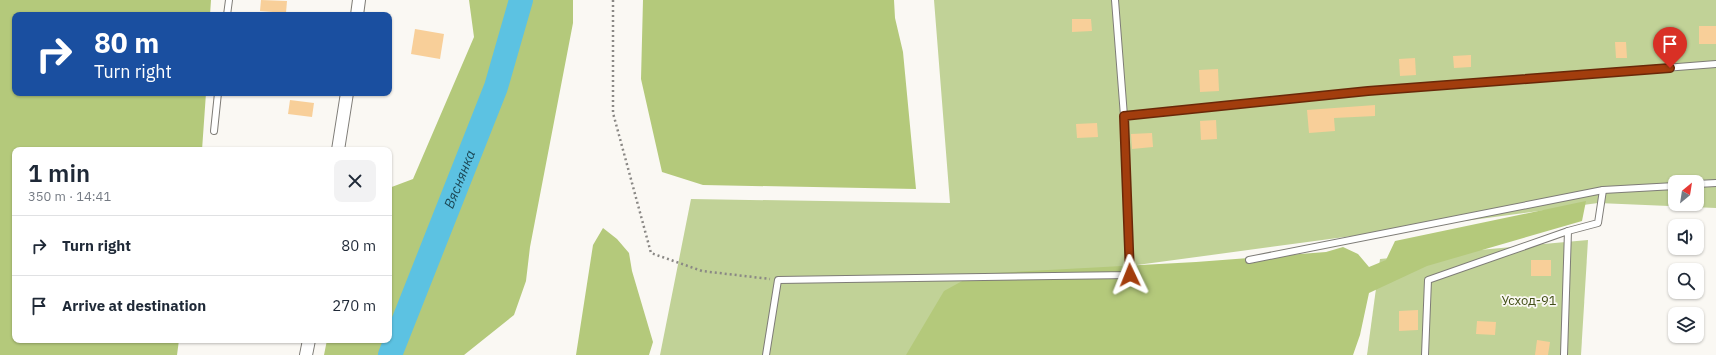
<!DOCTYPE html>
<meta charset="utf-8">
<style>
:root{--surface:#fff;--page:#f2f2f3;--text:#1f2937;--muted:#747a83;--line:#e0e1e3}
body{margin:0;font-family:"IBM Plex Sans",sans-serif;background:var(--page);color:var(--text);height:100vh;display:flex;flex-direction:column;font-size:15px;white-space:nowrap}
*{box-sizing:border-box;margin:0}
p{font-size:13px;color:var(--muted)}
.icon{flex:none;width:22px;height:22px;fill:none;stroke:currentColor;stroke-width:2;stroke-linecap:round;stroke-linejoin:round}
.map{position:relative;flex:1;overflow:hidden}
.drawer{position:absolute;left:12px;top:147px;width:380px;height:196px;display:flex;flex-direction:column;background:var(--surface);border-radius:8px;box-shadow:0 1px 3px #0004}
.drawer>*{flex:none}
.hud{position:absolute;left:12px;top:12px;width:380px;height:84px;border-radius:8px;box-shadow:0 1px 3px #0004;background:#1a4fa0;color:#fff;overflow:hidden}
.needle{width:26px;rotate:30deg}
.controls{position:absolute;left:1668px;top:175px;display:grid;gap:8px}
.controls a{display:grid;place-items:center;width:36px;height:36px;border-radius:8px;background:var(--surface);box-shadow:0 1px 3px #0004;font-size:20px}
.pin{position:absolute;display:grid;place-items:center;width:34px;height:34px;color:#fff;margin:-41px -17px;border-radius:50% 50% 50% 0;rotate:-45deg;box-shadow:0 0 4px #0007}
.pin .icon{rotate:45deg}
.me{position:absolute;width:44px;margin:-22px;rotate:358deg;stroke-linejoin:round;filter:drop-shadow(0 0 3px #0008)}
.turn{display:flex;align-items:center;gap:14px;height:84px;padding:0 16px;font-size:18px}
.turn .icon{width:52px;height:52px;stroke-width:2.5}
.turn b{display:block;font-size:28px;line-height:34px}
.round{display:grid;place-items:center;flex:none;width:42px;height:42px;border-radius:8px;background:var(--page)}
.summary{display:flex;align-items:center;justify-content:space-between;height:68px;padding:0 16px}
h1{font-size:24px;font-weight:600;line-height:30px}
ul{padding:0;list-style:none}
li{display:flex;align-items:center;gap:12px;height:60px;padding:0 16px;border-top:1px solid var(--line)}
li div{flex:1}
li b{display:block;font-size:15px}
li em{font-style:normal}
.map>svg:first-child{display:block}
.green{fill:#c1d297;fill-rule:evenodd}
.forest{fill:#b4c97b}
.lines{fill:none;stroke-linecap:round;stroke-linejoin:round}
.river{stroke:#5cc2e2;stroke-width:24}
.building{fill:#f8cf99}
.service-casing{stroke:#7e7c77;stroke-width:8}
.minor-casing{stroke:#7e7c77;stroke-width:14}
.path{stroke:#8a8885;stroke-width:2.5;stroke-dasharray:2 3;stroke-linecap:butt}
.service{stroke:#fff;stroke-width:6}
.minor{stroke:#fff;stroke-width:12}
.route-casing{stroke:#692808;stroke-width:10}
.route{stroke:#a23d0d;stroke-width:7}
.labels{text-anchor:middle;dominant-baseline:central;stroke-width:3.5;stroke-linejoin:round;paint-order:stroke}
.park-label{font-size:13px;fill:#424f17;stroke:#faf8f3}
.water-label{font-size:14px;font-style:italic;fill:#1c4856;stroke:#faf8f3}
</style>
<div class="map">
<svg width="1716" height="355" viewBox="0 0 1716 355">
<rect width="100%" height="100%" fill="#faf8f3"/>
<g class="green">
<path d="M 934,0 L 1716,0 L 1716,208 L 1598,203 L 966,288 L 915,355 L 660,355 L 691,199 L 950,203 ZM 1675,182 L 1697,182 L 1697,204 L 1675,204 Z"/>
<path d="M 1588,240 L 1581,355 L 1367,355 L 1380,259 Z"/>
</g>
<g class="forest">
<path d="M 0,0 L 211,0 L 210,15 L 15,15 L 15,93 L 206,93 L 202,150 L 15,150 L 15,340 L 179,340 L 177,355 L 0,355 Z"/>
<path d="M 469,0 L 573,0 L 573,23 L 530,247 L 526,281 L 514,315 L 464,355 L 324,355 L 327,340 L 389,340 L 389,188 L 413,179 L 474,37 Z"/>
<path d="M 643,0 L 894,0 L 895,18 L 903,52 L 916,189 L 703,185 L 662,172 L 641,79 Z"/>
<path d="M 1586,201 L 1582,221 L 1427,266 L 1369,293 L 1360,335 L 1353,355 L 906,355 L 944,291 L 975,274 L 1196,262 L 1326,252 L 1343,247 L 1358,254 L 1369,267 L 1386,260 L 1395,241 Z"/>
<path d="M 603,228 L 617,239 L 629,253 L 632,271 L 653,342 L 649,355 L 576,355 L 593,245 Z"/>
</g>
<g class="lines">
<path class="river" id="s1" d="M 390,355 L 496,87 L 521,0"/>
</g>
<g class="building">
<path d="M 261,0 L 287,1 L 286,13 L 260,11 Z"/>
<path d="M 1072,19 L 1091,19 L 1092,31 L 1072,32 Z"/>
<rect x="1699" y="26" width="17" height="18"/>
<path d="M 415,29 L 444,34 L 440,59 L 411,54 Z"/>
<path d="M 1672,33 L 1673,51 L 1659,51 L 1658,34 Z"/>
<path d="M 1615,42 L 1626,42 L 1627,58 L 1616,58 Z"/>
<path d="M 1471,55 L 1471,67 L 1454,68 L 1453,56 Z"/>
<path d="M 1415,58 L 1416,75 L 1400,76 L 1399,59 Z"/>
<path d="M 1218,69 L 1219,91 L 1200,92 L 1199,70 Z"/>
<path d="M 290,100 L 314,103 L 312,117 L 288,114 Z"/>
<path d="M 1375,105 L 1375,116 L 1334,118 L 1335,131 L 1309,133 L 1307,110 Z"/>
<path d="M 1216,120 L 1217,139 L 1201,140 L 1200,121 Z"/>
<path d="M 1097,123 L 1098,137 L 1077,138 L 1076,124 Z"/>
<path d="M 1152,133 L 1153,147 L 1132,149 L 1131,134 Z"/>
<rect x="1531" y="260" width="20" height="16"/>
<path d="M 1418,310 L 1418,330 L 1399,331 L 1399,311 Z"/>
<path d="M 1477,321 L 1496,322 L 1495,335 L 1476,334 Z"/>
<path d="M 1537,340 L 1550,342 L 1548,355 L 1535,355 Z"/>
</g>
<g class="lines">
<g class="service-casing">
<g id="service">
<path d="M 227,15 L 229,0"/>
<path d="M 1124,116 L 1368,91 L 1716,64"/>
<path d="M 214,131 L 218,93"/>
<path d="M 1697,184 L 1716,183"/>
<path d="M 1568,231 L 1598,223 L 1603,190"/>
<path d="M 1249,260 L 1603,190 L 1675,186"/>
<path d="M 766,355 L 778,280 L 1130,275 L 1124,116 L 1115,0"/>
<path d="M 1425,355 L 1428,280 L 1568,231 L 1564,355"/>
</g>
</g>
<g class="minor-casing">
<g id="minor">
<path d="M 357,15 L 359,0"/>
<path d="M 338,150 L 347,93"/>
<path d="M 306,355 L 309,340"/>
</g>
</g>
<path class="path" d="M 613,0 L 613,113 L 651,253 L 702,271 L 770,279"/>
<use href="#service" class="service"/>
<use href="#minor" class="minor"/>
</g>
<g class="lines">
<g class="route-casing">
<path id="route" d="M 1130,275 L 1124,116 L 1368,91 L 1670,68"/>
</g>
<use href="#route" class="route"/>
</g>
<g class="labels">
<g class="park-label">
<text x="1529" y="300">Усход-91</text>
</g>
<g class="water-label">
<text stroke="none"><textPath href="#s1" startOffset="189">Вяснянка</textPath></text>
</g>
</g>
</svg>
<div class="controls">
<a><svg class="needle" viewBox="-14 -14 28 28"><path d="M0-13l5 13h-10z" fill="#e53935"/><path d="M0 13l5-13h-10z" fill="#747a83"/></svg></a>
<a><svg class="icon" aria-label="sound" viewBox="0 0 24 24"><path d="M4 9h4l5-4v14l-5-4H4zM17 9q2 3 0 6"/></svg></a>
<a><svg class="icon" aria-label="search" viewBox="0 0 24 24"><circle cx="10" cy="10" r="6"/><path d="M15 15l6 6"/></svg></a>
<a><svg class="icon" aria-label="layers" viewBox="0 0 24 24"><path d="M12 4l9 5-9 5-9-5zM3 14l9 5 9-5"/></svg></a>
</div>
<div class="pin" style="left:1670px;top:68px;background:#d93025"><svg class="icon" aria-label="arrive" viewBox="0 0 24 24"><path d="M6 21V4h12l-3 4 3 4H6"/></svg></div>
<svg class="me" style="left:1130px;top:275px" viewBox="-20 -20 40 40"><path d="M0-17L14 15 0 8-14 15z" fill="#a23d0d" stroke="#fff" stroke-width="4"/></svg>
<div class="hud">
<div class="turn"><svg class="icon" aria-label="right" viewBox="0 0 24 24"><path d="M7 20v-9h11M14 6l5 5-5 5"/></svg><div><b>80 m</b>Turn right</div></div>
</div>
<section class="drawer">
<div class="summary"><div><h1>1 min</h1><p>350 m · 14:41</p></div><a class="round"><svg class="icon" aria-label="close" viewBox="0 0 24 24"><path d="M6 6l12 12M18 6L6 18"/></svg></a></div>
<ul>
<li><svg class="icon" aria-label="right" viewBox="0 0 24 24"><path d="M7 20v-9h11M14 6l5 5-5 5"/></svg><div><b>Turn right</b></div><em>80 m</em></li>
<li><svg class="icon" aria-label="arrive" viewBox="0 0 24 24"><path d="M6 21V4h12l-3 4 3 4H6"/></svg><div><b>Arrive at destination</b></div><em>270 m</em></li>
</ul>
</section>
</div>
